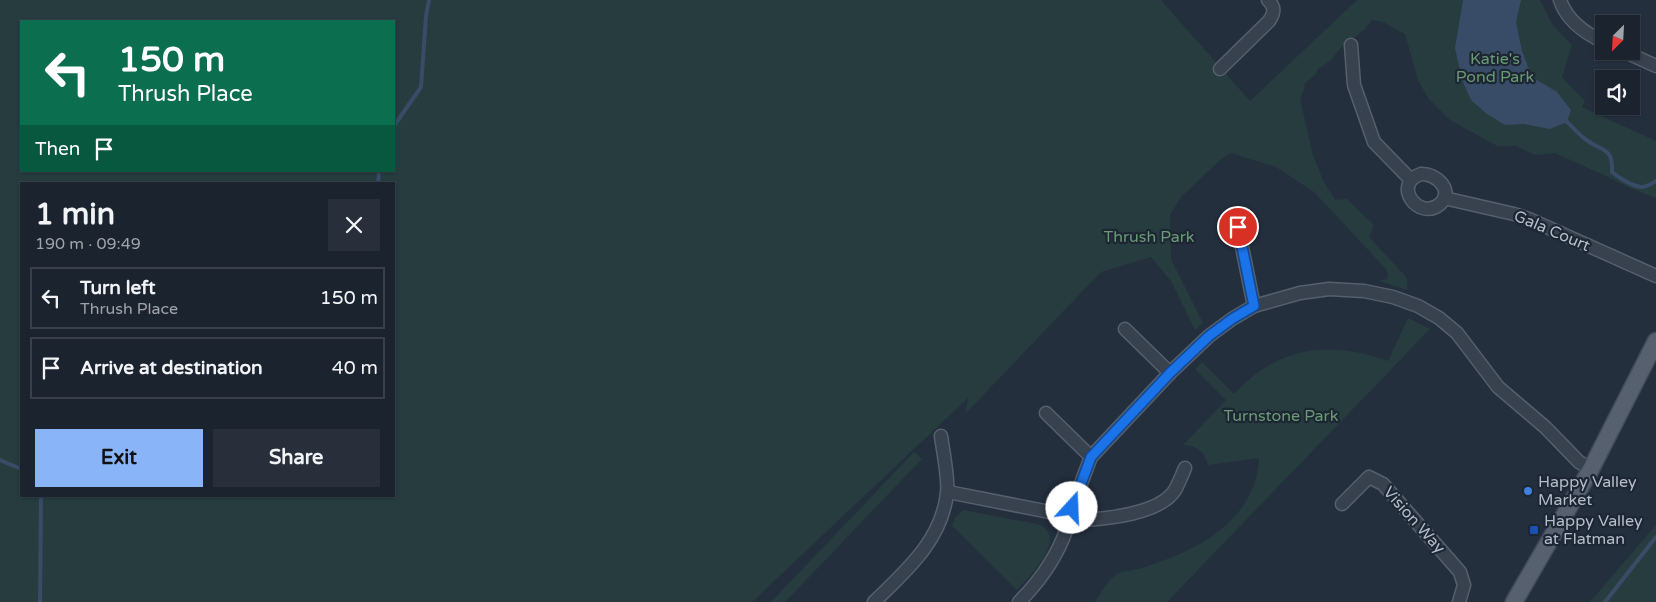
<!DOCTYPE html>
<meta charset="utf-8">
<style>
:root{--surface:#1b232e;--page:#282f3a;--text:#f1f3f6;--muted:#a0a4aa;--line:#39404a;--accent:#8ab4f8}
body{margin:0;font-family:"Varela Round",sans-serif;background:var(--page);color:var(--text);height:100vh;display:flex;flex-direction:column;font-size:19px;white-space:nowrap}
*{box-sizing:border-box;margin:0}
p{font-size:16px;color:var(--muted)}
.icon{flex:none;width:28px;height:28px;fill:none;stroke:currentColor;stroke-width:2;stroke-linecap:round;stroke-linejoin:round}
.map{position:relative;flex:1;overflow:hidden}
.details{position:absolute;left:20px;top:182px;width:375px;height:315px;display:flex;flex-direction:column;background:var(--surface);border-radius:0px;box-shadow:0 1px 4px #0004,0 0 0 1px var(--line)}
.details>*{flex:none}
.banner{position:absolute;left:20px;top:20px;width:375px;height:152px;border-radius:0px;box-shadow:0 1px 4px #0004,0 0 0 1px var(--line);background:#0b6e4f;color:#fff;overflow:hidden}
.needle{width:32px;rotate:204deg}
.controls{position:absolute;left:1595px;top:15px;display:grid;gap:10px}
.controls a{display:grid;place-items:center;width:45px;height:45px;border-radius:0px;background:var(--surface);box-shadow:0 1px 4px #0004,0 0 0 1px var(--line);font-size:25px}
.pin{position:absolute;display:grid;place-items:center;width:42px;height:42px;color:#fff;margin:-21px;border:2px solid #fff;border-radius:50%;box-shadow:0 1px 5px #0007}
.me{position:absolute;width:55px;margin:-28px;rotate:20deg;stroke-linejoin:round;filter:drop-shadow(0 0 4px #0008)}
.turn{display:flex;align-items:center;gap:18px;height:105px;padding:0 15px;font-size:22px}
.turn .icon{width:65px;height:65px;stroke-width:2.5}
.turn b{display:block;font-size:35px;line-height:42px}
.then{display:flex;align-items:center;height:48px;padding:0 15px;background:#0003;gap:10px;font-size:19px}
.round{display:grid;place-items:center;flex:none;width:52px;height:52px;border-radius:0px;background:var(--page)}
.summary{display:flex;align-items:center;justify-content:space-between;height:85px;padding:0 15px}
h1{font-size:30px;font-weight:700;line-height:38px}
.button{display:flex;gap:10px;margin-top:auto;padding:10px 15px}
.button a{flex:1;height:58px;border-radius:0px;background:var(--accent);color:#111;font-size:20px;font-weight:700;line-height:58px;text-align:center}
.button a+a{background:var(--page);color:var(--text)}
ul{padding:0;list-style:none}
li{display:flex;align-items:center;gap:15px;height:62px;margin:0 10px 8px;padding:0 5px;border:2px solid var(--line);border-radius:0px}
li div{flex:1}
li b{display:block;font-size:19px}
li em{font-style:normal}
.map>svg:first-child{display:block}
.green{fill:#263c3f;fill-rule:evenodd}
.water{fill:#394c67}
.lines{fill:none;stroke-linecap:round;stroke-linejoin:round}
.stream{stroke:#394c67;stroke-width:4}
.minor-casing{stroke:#565f6c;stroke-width:15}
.major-casing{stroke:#414a57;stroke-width:19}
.minor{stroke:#38414e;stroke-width:12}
.major{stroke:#56606e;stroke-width:16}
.route-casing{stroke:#114b97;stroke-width:12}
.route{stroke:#1a73e8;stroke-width:9}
.shop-dot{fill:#3f7fe0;stroke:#1d2633;stroke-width:2}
.transit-dot{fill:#1a4fb4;stroke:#1d2633;stroke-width:2}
.labels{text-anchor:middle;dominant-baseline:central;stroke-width:4.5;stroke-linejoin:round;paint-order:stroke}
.park-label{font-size:16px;fill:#6b9a76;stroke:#1d2633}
.street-label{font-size:16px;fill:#b4bcc9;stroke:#1d2633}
.poi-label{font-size:16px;fill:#b4bcc9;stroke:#1d2633;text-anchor:start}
</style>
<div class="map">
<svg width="1656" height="602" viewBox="0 0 1656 602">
<rect width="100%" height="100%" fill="#242f3e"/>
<g class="green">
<path d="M 0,0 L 1161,0 L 1250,101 L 1357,0 L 1540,0 L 1552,24 L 1572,45 L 1562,77 L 1585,101 L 1582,107 L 1656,141 L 1656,198 L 1628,187 L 1610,178 L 1555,153 L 1535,155 L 1516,146 L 1497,146 L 1450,120 L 1428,98 L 1418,80 L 1405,34 L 1383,22 L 1372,20 L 1363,31 L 1361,31 L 1358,35 L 1344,44 L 1330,61 L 1318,69 L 1315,75 L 1304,84 L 1305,87 L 1300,99 L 1313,155 L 1323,180 L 1335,200 L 1347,199 L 1374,225 L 1369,237 L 1407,278 L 1407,290 L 1379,281 L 1387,279 L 1388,274 L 1386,269 L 1314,192 L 1276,167 L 1231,153 L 1220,160 L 1180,198 L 1170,215 L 1171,259 L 1203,323 L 1195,330 L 1171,281 L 1151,257 L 1101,272 L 965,414 L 968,398 L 752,602 L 0,602 ZM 21,21 L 394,21 L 394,171 L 21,171 ZM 21,184 L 394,184 L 394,496 L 21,496 Z"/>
<path d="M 1408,318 L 1430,329 L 1167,602 L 1095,602 C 1102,592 1108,578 1119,573 C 1123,571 1130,571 1134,570 C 1142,568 1149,566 1156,563 C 1205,547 1257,515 1259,458 L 1208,465 C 1205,452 1196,445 1183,445 L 1226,400 L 1195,369 L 1202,362 L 1234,394 C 1243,385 1252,376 1263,369 C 1302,343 1346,346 1388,361 Z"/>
<path d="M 914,452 L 922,459 L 785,602 L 771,602 Z"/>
<path d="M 963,510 L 1037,524 C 1071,535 1029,577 1017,590 L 952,526 L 955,517 Z"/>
<path d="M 1656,525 L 1656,602 L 1590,602 Z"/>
</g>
<path class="water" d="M 1463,0 L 1521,0 L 1516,22 L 1522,51 L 1532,77 L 1557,92 L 1571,110 L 1567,122 L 1550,129 L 1524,124 L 1505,125 L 1487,114 L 1471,100 L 1462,80 L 1455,48 Z"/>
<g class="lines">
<g class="stream">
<path d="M 1567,122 C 1574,128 1580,136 1588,141 C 1604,152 1613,148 1612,172 C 1619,178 1632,186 1641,187 C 1647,187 1651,184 1656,181"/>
<path d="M 394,126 L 421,87 L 426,16 L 429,0"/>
<path d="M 378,184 L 379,171"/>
<path d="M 0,460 L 21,469"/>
<path d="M 40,602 L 41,496"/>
<path d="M 1605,602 L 1656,537"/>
</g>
<g class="minor-casing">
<g id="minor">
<path d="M 1560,0 C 1567,21 1584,33 1604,42"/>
<path d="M 1351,45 L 1354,85 L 1374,142 L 1411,180"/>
<path d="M 1623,51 L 1656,66"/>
<path d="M 1220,69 L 1269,21 C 1275,12 1275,7 1268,0"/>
<path d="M 1421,174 C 1436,173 1455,191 1440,204 C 1419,222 1391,184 1421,174 Z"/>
<path d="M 1444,198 L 1514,214 L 1529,219 L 1656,276"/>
<path d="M 1238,227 L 1254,306"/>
<path d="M 1125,329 L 1170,373"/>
<path d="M 1046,413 L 1091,457"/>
<path d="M 948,492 L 1060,514"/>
<path d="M 1342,504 L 1369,477 L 1383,484 L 1460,572 L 1464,585 L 1459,602"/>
<path d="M 1072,507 L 1091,457 L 1170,373 L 1209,336 L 1232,319 L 1254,306 L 1300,293 L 1329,289 L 1364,291 L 1393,297 L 1418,306 L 1439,318 L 1457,333 L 1498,387 L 1545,427 L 1579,462 L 1591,469"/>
<path d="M 1080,520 C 1106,519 1160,514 1175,490 C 1179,483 1182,475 1185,468"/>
<path d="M 874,602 C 906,571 942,540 947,493 C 949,480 943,451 941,436"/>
<path d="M 1019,602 C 1041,580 1057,557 1067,528"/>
</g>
</g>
<g class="major-casing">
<path id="major" d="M 1514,602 L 1591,469 L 1656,341"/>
</g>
<use href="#minor" class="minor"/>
<use href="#major" class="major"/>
</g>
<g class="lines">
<g class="route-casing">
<path id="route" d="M 1072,508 L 1091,457 L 1170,373 L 1209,336 L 1232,319 L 1254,306 L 1238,227"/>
</g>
<use href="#route" class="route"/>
</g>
<circle class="shop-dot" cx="1528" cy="491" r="5"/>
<rect class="transit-dot" x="1529" y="525" width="10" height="10" rx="2.5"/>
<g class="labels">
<g class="park-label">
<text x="1495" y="59">Katie's<tspan x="1495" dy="18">Pond Park</tspan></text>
<text x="1149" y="237">Thrush Park</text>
<text x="1281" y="416">Turnstone Park</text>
</g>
<g class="street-label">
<text transform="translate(1552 231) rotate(23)">Gala Court</text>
<text transform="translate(1414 520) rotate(48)">Vision Way</text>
</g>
<g class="poi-label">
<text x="1538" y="482">Happy Valley<tspan x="1538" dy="18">Market</tspan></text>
<text x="1544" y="521">Happy Valley<tspan x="1544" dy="18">at Flatman</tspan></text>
</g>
</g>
</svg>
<div class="controls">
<a><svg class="needle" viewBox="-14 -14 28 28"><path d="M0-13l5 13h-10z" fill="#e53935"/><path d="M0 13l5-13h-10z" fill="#a0a4aa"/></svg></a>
<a><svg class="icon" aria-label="sound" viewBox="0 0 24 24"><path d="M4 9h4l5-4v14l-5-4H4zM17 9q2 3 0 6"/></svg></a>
</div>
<div class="pin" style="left:1238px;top:227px;background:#d93025"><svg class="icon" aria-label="arrive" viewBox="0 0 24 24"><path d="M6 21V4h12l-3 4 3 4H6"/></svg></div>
<svg class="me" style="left:1072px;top:508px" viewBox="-20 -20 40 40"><circle r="19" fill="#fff"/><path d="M0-13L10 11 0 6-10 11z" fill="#1a73e8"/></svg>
<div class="banner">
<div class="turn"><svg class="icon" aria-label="left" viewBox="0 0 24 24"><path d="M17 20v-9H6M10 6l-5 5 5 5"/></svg><div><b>150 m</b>Thrush Place</div></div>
<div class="then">Then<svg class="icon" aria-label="arrive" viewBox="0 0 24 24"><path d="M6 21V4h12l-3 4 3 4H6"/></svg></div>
</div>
<section class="details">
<div class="summary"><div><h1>1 min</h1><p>190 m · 09:49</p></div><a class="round"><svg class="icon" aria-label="close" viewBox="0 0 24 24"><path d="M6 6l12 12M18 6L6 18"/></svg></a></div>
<ul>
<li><svg class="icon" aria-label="left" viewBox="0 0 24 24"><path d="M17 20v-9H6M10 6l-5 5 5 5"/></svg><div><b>Turn left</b><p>Thrush Place</p></div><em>150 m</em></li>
<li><svg class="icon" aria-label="arrive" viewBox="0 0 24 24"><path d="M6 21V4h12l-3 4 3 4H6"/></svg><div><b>Arrive at destination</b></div><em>40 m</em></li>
</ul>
<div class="button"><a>Exit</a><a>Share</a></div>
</section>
</div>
